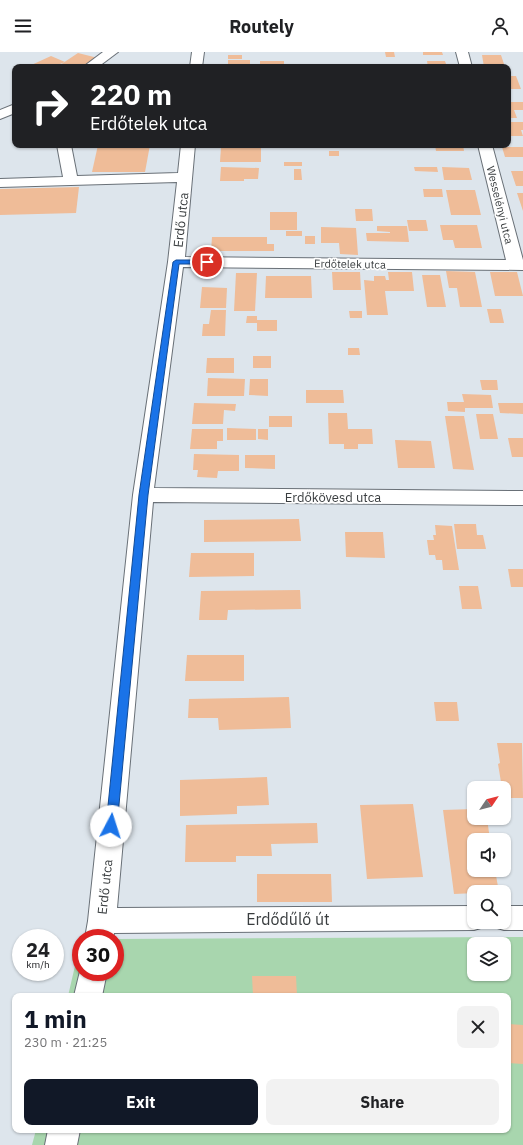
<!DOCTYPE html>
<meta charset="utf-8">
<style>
:root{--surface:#fff;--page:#f2f2f2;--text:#202124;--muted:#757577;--accent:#111827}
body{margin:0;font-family:"IBM Plex Sans",sans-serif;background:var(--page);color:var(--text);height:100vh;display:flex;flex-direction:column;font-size:15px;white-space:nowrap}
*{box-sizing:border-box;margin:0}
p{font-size:13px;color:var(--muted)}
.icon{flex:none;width:22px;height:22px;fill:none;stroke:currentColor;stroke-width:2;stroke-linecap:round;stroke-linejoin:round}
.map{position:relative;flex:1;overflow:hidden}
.sheet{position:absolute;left:12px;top:941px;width:499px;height:140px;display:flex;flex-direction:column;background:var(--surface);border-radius:8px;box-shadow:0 1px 3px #0004}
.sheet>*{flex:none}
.banner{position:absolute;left:12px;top:12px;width:499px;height:84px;border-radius:8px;box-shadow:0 1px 3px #0004;background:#202124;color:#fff;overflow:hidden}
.needle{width:26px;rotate:55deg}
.tools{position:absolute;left:467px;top:729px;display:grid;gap:8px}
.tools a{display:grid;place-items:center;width:44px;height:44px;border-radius:8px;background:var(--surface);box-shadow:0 1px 3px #0004;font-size:20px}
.speed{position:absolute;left:12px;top:877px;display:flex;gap:8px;font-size:20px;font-weight:700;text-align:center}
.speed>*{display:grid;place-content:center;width:52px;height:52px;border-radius:50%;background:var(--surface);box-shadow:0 1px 3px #0004;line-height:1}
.speed small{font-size:10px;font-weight:400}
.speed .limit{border:6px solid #d22;background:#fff;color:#111}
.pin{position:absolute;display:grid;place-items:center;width:34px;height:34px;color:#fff;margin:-17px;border:2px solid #fff;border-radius:50%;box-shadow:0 1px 4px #0007}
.me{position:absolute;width:44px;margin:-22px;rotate:5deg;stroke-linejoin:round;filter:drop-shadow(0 0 3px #0008)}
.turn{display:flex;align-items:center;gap:14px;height:84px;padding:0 12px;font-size:18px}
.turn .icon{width:52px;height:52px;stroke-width:2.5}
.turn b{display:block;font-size:28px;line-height:34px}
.round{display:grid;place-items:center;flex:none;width:42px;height:42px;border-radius:8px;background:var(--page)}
.headline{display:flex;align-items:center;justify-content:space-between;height:68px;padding:0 12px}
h1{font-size:24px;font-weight:700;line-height:30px;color:var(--accent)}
.button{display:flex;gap:8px;margin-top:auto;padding:8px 12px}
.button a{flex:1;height:46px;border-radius:8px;background:var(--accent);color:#fff;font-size:16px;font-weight:700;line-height:46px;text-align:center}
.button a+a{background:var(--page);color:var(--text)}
header{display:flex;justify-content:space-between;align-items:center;height:52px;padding:0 12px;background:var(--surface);font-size:18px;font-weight:700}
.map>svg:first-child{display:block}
.green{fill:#a8d6ae;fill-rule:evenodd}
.building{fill:#efbc98}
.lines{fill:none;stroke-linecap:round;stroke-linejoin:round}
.minor-casing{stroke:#697077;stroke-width:2}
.minor{fill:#fff;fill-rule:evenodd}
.route{fill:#1a73e8;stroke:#114b97}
.labels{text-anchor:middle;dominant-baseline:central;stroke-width:3.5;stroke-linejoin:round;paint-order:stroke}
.far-street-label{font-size:11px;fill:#393d3f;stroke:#fff}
.street-label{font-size:13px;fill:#393d3f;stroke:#fff}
.near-street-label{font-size:16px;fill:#393d3f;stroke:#fff}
</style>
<header><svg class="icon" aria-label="menu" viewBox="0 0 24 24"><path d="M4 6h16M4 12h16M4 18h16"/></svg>Routely<svg class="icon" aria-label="person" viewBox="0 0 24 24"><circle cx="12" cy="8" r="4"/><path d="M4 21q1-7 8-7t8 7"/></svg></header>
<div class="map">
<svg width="523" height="1093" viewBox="0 0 523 1093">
<rect width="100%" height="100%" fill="#dde5ec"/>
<path class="green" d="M 523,885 L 523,1093 L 32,1093 L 36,1078 L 508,1078 L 508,944 L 68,944 L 81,888 L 81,920 L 115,920 L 115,887 ZM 474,892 L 504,892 L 504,922 L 474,922 Z"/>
<g class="building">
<path d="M 385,0 L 394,0 L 395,5 L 386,5 Z"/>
<path d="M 423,0 L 442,0 L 443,3 L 423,3 Z"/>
<path d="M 78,1 L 98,6 L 84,15 L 57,15 Z"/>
<rect x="228" y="3" width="14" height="4"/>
<path d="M 482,3 L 501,3 L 505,15 L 484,15 Z"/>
<path d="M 51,4 L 65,10 L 52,15 L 27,15 Z"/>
<rect x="228" y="8" width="22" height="7"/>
<rect x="260" y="9" width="24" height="5"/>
<path d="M 427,9 L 445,9 L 447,15 L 428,15 Z"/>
<path d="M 508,24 L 516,24 L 521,37 L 508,37 Z"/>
<path d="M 508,50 L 523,50 L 523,58 L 514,58 L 517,66 L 508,66 Z"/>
<path d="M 508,70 L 523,70 L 523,78 L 521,78 L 523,84 L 508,84 Z"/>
<path d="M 98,93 L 150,93 L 145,120 L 92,120 Z"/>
<path d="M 435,93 L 463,93 L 464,99 L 436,99 Z"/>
<path d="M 221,95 L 261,96 L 261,110 L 220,110 Z"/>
<path d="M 502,95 L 523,95 L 523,105 L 505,105 Z"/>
<rect x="329" y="99" width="10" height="5"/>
<rect x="284" y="110" width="18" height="4"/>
<path d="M 221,115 L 259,116 L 258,127 L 244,127 L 244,129 L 220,129 Z"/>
<path d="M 414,115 L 437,115 L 438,120 L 415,119 Z"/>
<path d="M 442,115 L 469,116 L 472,128 L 444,128 Z"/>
<path d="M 294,117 L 301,117 L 302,128 L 294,128 Z"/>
<path d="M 511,119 L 523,119 L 523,134 L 516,134 Z"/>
<path d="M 79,135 L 76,161 L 0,163 L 0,137 Z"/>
<path d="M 423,137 L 442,137 L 443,145 L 424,145 Z"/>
<path d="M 446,138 L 475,138 L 481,163 L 451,163 Z"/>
<path d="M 517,141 L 523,141 L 523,159 Z"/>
<path d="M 355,157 L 372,157 L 373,169 L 356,169 Z"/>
<rect x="270" y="160" width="27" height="18"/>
<path d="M 407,168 L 426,168 L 428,179 L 409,179 Z"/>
<path d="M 440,173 L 477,173 L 482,196 L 455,196 L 453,188 L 443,188 Z"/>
<path d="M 377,174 L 407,174 L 409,190 L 367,189 L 366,181 L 390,181 L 390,180 L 377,179 Z"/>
<path d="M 321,175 L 356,176 L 358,203 L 340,202 L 339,191 L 321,191 Z"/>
<rect x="286" y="179" width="16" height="5"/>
<rect x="305" y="184" width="10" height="8"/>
<path d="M 212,185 L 267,185 L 267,192 L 274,192 L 274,199 L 211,199 Z"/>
<path d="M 446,219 L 475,220 L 482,255 L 460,255 L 457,236 L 449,236 Z"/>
<path d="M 332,220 L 360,220 L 361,238 L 333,238 Z"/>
<path d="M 388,220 L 412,220 L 414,239 L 385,239 L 388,263 L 367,263 L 364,228 L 374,229 L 374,224 L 385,224 L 386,228 L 389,228 Z"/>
<path d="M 490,220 L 517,220 L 523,244 L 495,244 Z"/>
<path d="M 236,221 L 257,221 L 255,259 L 234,259 Z"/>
<path d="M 422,223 L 440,223 L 446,255 L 427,255 Z"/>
<path d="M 266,224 L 311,224 L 312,246 L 265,246 Z"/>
<path d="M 202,235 L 227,236 L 226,256 L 200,256 Z"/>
<path d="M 487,257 L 501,257 L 504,271 L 490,271 Z"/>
<path d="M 211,258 L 226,258 L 225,284 L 202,284 L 203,272 L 209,272 Z"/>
<path d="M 349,259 L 362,259 L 362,266 L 350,266 Z"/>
<path d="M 247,264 L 257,264 L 257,268 L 277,268 L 277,279 L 257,279 L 257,271 L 246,271 Z"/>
<path d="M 348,296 L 359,296 L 360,303 L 348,303 Z"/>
<rect x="253" y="304" width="18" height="12"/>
<path d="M 207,306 L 234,306 L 234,321 L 206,321 Z"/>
<path d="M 208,326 L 245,327 L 244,344 L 207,344 Z"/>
<path d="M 250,327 L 268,327 L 268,344 L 249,343 Z"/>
<path d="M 480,328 L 497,328 L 498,338 L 482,338 Z"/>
<path d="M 306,338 L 343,338 L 344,351 L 306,351 Z"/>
<path d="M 462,342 L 491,343 L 493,356 L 465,356 L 465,360 L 448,359 L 447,350 L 464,350 Z"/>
<path d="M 194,351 L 236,352 L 235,359 L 224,358 L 223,372 L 192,372 Z"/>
<path d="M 498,351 L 523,351 L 523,362 L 500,361 Z"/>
<path d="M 328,361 L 347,361 L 348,377 L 372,377 L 373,392 L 358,392 L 358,397 L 344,397 L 344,392 L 329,392 Z"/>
<path d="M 476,362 L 493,362 L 498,387 L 480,387 Z"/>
<rect x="269" y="364" width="23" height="11"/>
<path d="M 445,364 L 464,364 L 474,418 L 453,417 Z"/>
<path d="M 227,376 L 256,377 L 256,388 L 227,388 Z"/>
<path d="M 192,377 L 223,377 L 223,389 L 217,389 L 217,397 L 190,397 Z"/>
<path d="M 258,377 L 268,377 L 268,388 L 258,387 Z"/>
<path d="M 508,386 L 523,386 L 523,405 L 512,405 Z"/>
<path d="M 395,388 L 431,389 L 435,416 L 398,416 Z"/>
<path d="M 194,402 L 239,403 L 239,419 L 218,419 L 217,426 L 197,425 L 198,418 L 193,418 Z"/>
<path d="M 245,403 L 275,403 L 275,417 L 245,416 Z"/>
<path d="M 299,467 L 301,489 L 204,490 L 204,468 Z"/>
<path d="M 454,472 L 476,472 L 477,483 L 483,483 L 486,497 L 457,497 Z"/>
<path d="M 435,473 L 452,474 L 459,518 L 443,518 L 442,508 L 436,508 L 435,503 L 429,503 L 427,488 L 434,488 L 433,483 L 436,483 Z"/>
<path d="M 345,480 L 383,480 L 385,506 L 346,505 Z"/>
<path d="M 191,501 L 254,501 L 254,524 L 189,525 Z"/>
<path d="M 508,517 L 523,517 L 523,535 L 511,535 Z"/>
<path d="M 459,534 L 478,534 L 482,557 L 462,557 Z"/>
<path d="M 300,538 L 301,557 L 228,558 L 227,568 L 199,568 L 201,539 Z"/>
<path d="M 187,603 L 244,603 L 244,629 L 185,629 Z"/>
<path d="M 289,645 L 291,676 L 219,678 L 218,666 L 188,666 L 189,647 Z"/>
<path d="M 434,650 L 457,650 L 459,669 L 436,669 Z"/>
<path d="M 497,691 L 522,691 L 523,746 L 504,746 L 504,736 L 502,736 L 498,712 L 500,711 Z"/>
<path d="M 267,725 L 269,753 L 237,754 L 237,762 L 180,764 L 180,728 Z"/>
<path d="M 413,752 L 423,825 L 367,827 L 360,753 Z"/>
<path d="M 474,757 L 474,766 L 487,766 L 490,788 L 474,788 L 474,818 L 495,818 L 499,840 L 454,842 L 443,758 Z"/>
<path d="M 317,771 L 318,791 L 271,792 L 272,804 L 236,804 L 236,810 L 185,810 L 186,773 Z"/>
<path d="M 257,822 L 331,822 L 332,850 L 257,850 Z"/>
<path d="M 252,924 L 296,924 L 297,944 L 253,944 Z"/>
<path d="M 508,972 L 523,973 L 523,1012 L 508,1011 Z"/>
</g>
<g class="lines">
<g class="minor-casing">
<g id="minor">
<path d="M 103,0 L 118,0 L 98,15 L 83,15 Z"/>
<path d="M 192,0 L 204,0 L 202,15 L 190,15 Z"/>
<path d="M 456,0 L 468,0 L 472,15 L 460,15 Z"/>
<path d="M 15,52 L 15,61 L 0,67 L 0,58 Z"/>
<path d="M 57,93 L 71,93 L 77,124 L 178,121 L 181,93 L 195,93 L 185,205 L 506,208 L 478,93 L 492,93 L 523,208 L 523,218 L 183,215 L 154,436 L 523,439 L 523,453 L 153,450 L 117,856 L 474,854 L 474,870 L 486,870 L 484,875 L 474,878 L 114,881 L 113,886 L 85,886 L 88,869 L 133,443 L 168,210 L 177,130 L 0,135 L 0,127 L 63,125 Z"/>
<path d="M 504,854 L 523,854 L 523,878 L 504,878 L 494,875 L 492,870 L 504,870 Z"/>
<path d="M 81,915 L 81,920 L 107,920 L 102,944 L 74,944 Z"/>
<path d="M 48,1078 L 80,1078 L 77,1093 L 45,1093 Z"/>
</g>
</g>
<use href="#minor" class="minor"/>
</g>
<path class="route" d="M 207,208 L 210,210 L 209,212 L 179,212 L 148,443 L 117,774 L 115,777 L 111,779 L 108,777 L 106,774 L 139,443 L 173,210 L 176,208 Z"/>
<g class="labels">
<g class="far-street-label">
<text transform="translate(500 153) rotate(76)">Wesselényi utca</text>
<text transform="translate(350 212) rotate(1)">Erdőtelek utca</text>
</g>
<g class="street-label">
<text transform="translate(181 168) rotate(-84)">Erdő utca</text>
<text x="333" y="445">Erdőkövesd utca</text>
<text transform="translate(105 835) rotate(-84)">Erdő utca</text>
</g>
<g class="near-street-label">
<text x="288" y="867">Erdődűlő út</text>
</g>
</g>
</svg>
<div class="tools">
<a><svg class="needle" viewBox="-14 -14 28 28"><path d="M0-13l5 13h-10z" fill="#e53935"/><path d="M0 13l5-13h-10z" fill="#757577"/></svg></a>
<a><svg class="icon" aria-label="sound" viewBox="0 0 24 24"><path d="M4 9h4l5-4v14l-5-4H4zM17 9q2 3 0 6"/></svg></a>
<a><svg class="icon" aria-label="search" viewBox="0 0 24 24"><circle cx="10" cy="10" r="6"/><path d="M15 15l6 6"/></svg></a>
<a><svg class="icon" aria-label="layers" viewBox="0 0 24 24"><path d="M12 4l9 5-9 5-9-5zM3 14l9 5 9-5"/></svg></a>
</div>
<div class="speed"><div>24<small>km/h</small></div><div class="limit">30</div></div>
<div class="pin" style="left:207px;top:210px;background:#d93025"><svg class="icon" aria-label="arrive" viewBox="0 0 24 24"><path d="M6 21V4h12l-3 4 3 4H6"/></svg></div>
<svg class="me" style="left:111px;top:774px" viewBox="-20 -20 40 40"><circle r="19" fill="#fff"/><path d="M0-13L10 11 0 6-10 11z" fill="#1a73e8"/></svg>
<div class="banner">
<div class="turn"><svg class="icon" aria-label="right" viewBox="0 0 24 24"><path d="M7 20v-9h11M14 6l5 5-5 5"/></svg><div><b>220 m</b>Erdőtelek utca</div></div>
</div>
<section class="sheet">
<div class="headline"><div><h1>1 min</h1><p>230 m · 21:25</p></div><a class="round"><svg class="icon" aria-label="close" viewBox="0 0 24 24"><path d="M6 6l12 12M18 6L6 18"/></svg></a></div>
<div class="button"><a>Exit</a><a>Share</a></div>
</section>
</div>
